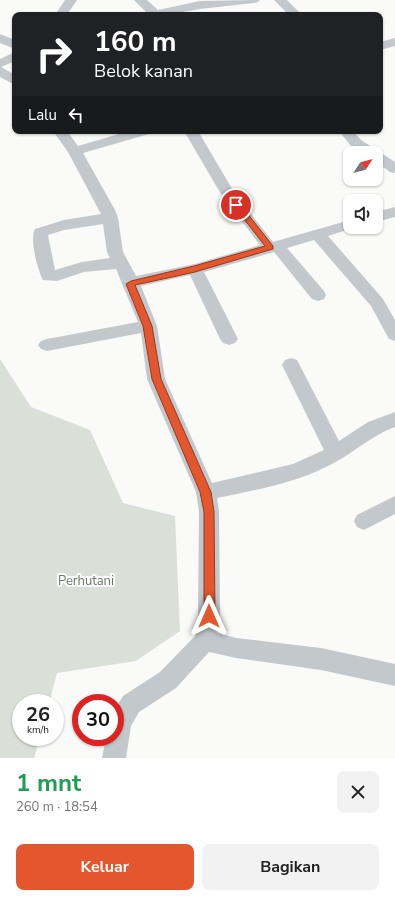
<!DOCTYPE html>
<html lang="id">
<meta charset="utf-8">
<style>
:root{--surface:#fff;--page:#f2f2f2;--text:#222;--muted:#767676;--accent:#e4572e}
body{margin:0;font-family:"Nunito Sans",sans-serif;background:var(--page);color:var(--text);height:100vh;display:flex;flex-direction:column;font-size:15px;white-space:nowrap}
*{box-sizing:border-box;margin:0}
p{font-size:13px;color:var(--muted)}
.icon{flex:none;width:22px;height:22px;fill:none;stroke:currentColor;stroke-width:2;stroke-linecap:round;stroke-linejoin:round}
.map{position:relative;height:758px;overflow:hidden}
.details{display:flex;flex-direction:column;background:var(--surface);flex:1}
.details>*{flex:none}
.hud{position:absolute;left:12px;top:12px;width:371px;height:122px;border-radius:8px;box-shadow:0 1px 3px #0004;background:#202124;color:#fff;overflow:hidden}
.needle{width:26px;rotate:54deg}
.tools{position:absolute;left:343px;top:146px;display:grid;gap:8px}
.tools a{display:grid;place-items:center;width:40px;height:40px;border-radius:8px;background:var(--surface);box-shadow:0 1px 3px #0004;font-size:20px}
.speed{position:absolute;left:12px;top:694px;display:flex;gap:8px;font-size:20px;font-weight:700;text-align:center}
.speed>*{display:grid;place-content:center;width:52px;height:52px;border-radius:50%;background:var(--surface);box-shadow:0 1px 3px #0004;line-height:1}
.speed small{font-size:10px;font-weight:400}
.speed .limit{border:6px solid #d22;background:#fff;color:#111}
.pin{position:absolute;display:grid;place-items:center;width:34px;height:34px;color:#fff;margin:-17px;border:2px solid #fff;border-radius:50%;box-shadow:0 1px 4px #0007}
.me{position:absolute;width:44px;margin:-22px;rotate:0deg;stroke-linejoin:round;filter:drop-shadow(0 0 3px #0008)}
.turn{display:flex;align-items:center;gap:14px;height:84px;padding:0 16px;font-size:18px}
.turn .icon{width:52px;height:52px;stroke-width:2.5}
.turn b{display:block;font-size:28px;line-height:34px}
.then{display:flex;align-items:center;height:38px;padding:0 16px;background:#0003;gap:8px;font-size:15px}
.round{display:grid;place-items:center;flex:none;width:42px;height:42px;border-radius:8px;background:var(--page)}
.summary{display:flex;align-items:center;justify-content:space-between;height:68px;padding:0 16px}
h1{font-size:24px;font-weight:700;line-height:30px;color:#1e9e55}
.action{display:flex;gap:8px;margin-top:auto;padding:8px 16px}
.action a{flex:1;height:46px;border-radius:8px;background:var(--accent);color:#fff;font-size:16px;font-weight:700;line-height:46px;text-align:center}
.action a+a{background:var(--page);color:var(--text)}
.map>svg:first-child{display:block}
.green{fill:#dadfd7}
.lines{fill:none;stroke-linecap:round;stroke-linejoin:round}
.minor{fill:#c3c8cc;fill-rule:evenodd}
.route{fill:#e4572e;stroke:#94391e}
.labels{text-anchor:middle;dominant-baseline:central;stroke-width:4;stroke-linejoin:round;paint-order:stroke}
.park-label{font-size:13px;fill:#687a64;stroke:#fff}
</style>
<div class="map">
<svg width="395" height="758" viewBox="0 0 395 758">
<rect width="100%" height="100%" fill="#fafaf8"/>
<path class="green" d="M 0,359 L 31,407 L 90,430 L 123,503 L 175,516 L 180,631 L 136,661 L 57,673 L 49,703 L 21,703 L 21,737 L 40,737 L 34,758 L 0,758 Z"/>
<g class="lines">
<g class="minor">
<path d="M 65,0 L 77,0 L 67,15 L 55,15 Z"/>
<path d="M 134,0 L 147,0 L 158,10 L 200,1 L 260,0 L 258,2 L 254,3 L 200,9 L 166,15 L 142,15 L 146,12 Z"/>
<path d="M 274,0 L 287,0 L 302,15 L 289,15 Z"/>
<path d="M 0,34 L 15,40 L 15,49 L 0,43 Z"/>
<path d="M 395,38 L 395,46 L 380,50 L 380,42 Z"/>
<path d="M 15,52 L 15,61 L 1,67 L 15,75 L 15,85 L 0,77 L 0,59 Z"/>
<path d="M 53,131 L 67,131 L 78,146 L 129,131 L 151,131 L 149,134 L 83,153 L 115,210 L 118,218 L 123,252 L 136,276 L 195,264 L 260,245 L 221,194 L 184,131 L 198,131 L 234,192 L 273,242 L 350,220 L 350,227 L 356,227 L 328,236 L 383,299 L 395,320 L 395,341 L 389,339 L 371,306 L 314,240 L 287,248 L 324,291 L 326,295 L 324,299 L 318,301 L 312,299 L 274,252 L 204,272 L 238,339 L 235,343 L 229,345 L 223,343 L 220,339 L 190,275 L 141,286 L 157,326 L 165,379 L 212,483 L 293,464 L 324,450 L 282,365 L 285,360 L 291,358 L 297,360 L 339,441 L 368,422 L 395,412 L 395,427 C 370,436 350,456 326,467 C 292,484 254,490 217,498 L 219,511 L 220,616 L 217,633 L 236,638 L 321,648 L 395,664 L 395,686 L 321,670 L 236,658 L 209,652 L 176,688 L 139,712 L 131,726 L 126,758 L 102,758 L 106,737 L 115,737 L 115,709 L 123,696 L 160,672 L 195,636 L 198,616 L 199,511 L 196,492 L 147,379 L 141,333 L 47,351 L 41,349 L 38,345 L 41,341 L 47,339 L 138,322 L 116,269 L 84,272 L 57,281 L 43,280 C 38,271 29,239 35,229 L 64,220 L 101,214 L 68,152 ZM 103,224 L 107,252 L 110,258 L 82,262 L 55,270 L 48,235 L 64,230 Z"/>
<path d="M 339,131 L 353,131 L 361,140 L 395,162 L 395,173 L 390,172 L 376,162 L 376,153 L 363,153 L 351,146 Z"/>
<path d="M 395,207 L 395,217 L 376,222 L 376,212 Z"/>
<path d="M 395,496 L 395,514 L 364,530 L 357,527 L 354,521 L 357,515 Z"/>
</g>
</g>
<path class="route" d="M 236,202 L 239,203 L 273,246 L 273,249 L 195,272 L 135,285 L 152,326 L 161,379 L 211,492 L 214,512 L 215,616 L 213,619 L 209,621 L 205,619 L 204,616 L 204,512 L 200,492 L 152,379 L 143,326 L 126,284 L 131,281 L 194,266 L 265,246 L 233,205 Z"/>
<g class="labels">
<g class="park-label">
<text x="86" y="581">Perhutani</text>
</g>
</g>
</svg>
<div class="tools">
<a><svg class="needle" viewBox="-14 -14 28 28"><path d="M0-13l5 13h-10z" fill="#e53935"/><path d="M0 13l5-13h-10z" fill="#767676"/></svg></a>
<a><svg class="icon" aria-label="sound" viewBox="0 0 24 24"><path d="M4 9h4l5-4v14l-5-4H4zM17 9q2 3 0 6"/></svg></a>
</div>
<div class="speed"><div>26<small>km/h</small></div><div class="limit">30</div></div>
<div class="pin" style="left:236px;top:205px;background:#d93025"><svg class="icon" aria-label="arrive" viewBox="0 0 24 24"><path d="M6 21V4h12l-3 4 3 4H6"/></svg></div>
<svg class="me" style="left:209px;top:616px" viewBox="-20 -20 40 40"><path d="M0-17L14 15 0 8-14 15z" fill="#e4572e" stroke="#fff" stroke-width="4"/></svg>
<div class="hud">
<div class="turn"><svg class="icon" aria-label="right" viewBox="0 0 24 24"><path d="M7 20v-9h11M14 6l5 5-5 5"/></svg><div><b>160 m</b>Belok kanan</div></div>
<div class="then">Lalu<svg class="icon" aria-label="left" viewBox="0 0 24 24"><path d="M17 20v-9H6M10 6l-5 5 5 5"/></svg></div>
</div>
</div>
<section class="details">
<div class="summary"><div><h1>1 mnt</h1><p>260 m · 18:54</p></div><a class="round"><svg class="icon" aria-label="close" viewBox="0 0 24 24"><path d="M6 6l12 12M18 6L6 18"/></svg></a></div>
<div class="action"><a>Keluar</a><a>Bagikan</a></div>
</section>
